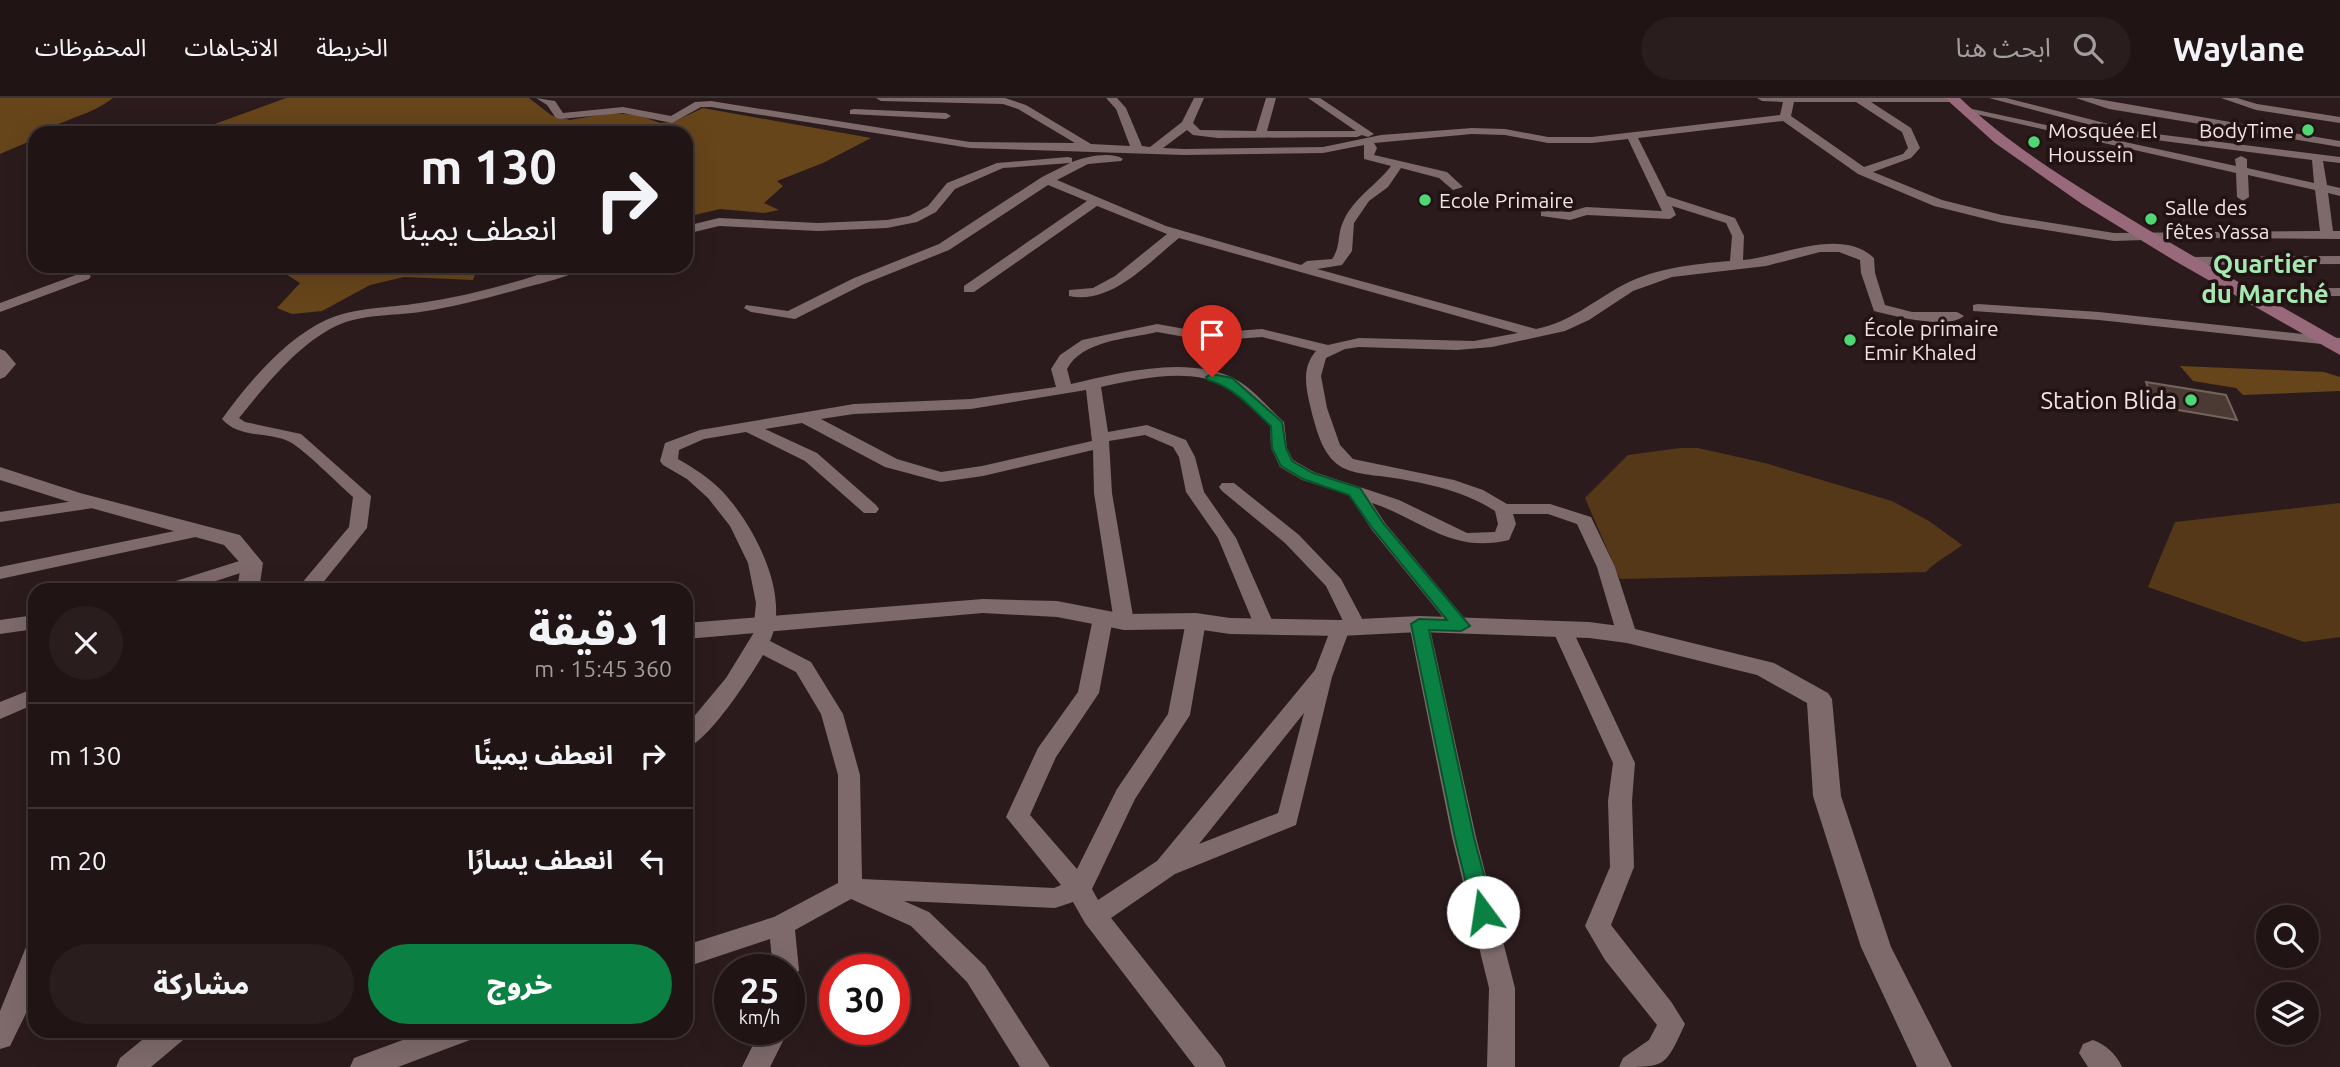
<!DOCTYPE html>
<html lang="ar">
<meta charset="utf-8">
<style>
:root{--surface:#211415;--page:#291d1e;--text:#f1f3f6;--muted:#a29ea0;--line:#3e3334;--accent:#0b8043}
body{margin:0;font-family:Ubuntu,"Noto Sans Arabic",sans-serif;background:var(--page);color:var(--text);direction:rtl;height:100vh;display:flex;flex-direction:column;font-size:26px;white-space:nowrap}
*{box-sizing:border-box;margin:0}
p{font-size:23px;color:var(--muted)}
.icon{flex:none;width:38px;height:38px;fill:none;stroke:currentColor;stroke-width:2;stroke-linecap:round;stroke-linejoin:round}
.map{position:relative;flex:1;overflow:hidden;direction:ltr}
.sheet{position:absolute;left:28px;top:485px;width:665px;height:455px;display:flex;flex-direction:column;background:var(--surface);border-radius:21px;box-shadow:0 7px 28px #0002,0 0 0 2px var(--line);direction:rtl}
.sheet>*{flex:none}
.hud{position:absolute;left:28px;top:28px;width:665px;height:147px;border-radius:21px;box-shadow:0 7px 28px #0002,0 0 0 2px var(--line);direction:rtl;background:#211415;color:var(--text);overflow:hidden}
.tools{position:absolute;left:2256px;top:807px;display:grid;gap:14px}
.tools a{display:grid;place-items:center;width:63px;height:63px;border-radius:50%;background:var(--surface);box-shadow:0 7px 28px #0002,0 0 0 2px var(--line);font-size:35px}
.speed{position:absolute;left:714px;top:856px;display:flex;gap:14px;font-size:35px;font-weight:700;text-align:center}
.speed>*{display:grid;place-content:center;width:91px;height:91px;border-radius:50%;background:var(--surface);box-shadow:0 7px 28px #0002,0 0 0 2px var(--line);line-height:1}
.speed small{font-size:18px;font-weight:400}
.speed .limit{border:10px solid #d22;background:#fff;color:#111}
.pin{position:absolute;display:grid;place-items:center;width:60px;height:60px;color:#fff;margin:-72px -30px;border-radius:50% 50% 50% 0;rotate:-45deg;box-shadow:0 0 7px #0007}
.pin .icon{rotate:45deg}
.me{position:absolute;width:77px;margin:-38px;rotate:346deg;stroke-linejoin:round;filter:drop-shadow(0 0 5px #0008)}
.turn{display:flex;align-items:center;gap:24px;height:147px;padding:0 21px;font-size:32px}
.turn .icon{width:91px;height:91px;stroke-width:2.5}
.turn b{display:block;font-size:49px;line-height:60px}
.round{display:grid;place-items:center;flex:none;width:74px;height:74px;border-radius:37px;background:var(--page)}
.head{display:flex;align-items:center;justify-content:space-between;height:119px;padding:0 21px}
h1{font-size:42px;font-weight:800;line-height:52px}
.button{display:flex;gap:14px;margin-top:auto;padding:14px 21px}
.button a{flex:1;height:80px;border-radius:42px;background:var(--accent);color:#fff;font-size:28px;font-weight:800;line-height:80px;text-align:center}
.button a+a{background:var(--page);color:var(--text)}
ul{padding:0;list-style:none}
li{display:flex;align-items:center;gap:21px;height:105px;padding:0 21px;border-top:2px solid var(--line)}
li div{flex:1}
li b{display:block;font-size:26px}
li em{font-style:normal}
header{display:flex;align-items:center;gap:42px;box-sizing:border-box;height:98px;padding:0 35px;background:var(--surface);border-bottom:2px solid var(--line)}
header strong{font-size:33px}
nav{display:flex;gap:38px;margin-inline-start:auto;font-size:24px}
.search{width:490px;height:63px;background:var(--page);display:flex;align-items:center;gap:18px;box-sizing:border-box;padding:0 24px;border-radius:38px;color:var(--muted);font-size:26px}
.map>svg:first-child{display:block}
.green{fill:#543817}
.forest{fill:#67451b}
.building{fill:#4b3a34;stroke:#75635c;stroke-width:2}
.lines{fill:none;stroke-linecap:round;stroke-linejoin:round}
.minor{fill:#7e6a6b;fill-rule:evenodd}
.tertiary{fill:#7e6a6b;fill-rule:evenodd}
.secondary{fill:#98697b;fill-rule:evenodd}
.route{fill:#0b8043;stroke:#07532c;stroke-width:2}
.poi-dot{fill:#4fd675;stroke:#221213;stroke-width:2.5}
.labels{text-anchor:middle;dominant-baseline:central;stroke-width:7;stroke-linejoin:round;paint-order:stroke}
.far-poi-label{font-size:21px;fill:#efe3e3;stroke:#221213;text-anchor:start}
.poi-label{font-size:24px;fill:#efe3e3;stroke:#221213;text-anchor:end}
.far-district-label{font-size:26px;font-weight:bold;fill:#a6e8b1;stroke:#221213}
</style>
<header>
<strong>Waylane</strong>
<div class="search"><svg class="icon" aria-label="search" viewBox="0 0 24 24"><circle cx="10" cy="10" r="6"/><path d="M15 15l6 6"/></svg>ابحث هنا</div>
<nav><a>الخريطة</a><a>الاتجاهات</a><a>المحفوظات</a></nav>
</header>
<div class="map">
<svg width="2340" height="969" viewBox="0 0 2340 969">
<rect width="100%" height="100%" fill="#2c1b1c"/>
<g class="green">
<path d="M 1680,350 L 1698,350 L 1765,365 L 1892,403 L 1929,423 L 1962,447 C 1950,457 1937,462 1926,474 L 1620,481 L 1585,400 L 1628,357 Z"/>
<path d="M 2340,405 L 2340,539 L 2304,544 L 2148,489 L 2175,424 Z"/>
</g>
<g class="forest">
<path d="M 0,0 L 113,0 C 96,13 80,17 61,25 C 50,29 47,35 35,35 L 35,41 L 0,56 Z"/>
<path d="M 286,0 L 529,0 L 551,17 L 570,22 L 611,15 L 638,17 L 660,25 L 673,24 L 703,10 L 871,40 L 823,65 L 777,83 L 783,88 L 764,105 L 779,112 L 764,115 L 720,111 L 686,119 L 686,35 L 198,35 L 201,31 Z"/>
<path d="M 266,168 L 478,168 L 473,182 L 404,179 L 370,187 L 322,213 L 292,216 L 277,210 L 300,185 L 281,173 Z"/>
<path d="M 2180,268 L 2324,274 L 2340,279 L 2340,293 L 2243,297 L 2236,290 L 2193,283 Z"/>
</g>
<path class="building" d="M 2146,284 L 2226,297 L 2237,322 L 2155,308 Z"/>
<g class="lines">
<g class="minor">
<path d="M 536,0 L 555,3 L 563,15 L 623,9 L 671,18 L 695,4 L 711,3 L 970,44 L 1075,45 L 1018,11 L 1003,6 L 881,3 L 876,0 L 1005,0 L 1026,7 L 1091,46 L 1130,48 L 1116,11 L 1106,0 L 1117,0 L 1126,10 L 1142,48 L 1150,49 L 1182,24 L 1194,0 L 1204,0 L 1193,25 L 1200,32 L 1256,33 L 1266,0 L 1276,0 L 1267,33 L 1356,33 L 1308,0 L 1320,0 L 1374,36 L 1368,39 L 1362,37 L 1357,39 L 1218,40 L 1193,37 L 1187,32 L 1163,50 L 1184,51 L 1323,49 L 1381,37 L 1472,30 L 1505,31 L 1548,39 L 1592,39 L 1780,17 L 1783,4 L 1762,3 L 1757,0 L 1958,0 L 1953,4 L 1871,4 L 1911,30 L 1920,50 L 1911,60 L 1873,74 L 1942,102 L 2002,117 L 2114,135 L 2320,133 L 2315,92 L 2248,77 L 2249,99 L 2243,103 L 2237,99 L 2236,75 L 1958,12 L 1963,9 L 2236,68 L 2235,61 L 2241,58 L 2247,61 L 2247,70 L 2314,85 L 2312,62 L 2140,40 L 1989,0 L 2006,0 L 2140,34 L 2340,59 L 2340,65 L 2323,63 L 2327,87 L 2340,90 L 2340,98 L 2328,95 L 2333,133 L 2340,133 L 2340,141 L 2205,140 L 2114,143 L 2002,125 L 1934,108 L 1858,76 L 1783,23 L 1638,40 L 1667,98 L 1735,120 L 1744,138 L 1743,162 C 1781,159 1841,128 1874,160 L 1875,175 L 1885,207 L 1912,214 L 1957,214 L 1964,218 C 1948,232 1894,218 1874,213 L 1861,175 L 1860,162 L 1839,154 L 1820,154 L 1766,168 L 1672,179 L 1633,193 L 1589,222 L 1565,233 L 1492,249 L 1457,252 L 1359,249 L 1345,251 L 1326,260 L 1321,278 L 1327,310 L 1340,347 L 1353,361 L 1454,382 L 1483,392 L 1507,406 L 1550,406 L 1591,419 L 1615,469 L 1637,537 L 1634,542 L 1620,542 L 1617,537 L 1597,469 L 1577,426 L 1548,416 L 1513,416 L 1516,426 L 1509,442 C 1451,456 1423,422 1372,405 L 1385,425 L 1471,528 L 1468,533 L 1454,533 L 1372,432 L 1349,397 L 1302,382 L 1280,369 L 1271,350 L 1270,328 C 1256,315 1242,298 1225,288 C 1190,269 1139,281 1101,289 L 1108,334 L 1147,327 L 1186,342 L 1195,359 L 1204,394 L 1236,440 L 1275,529 L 1272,534 L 1258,534 L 1255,529 L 1218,440 L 1186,394 L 1179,359 L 1173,349 L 1145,337 L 1109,343 L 1112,395 L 1134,524 L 1131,529 L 1117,529 L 1114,524 L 1094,395 L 1093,352 L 983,378 L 941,384 L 885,369 L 802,325 L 765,331 L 817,355 L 876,407 L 879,411 L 876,415 L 864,415 L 805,363 L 746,334 L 704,341 L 679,352 L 678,361 C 694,370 709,380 722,393 C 754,427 791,497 770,543 L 811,564 L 843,616 L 860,677 L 862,781 L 1054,790 L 1061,787 L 1006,719 L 1038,650 L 1078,594 L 1093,520 L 1096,515 L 1110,515 L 1113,520 L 1099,595 L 1056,659 L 1030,717 L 1077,771 L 1117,691 L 1168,616 L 1186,523 L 1189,518 L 1203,518 L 1206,523 L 1190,617 L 1135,701 L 1092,791 L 1098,802 L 1157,763 L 1315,572 L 1333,525 L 1344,525 L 1326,488 L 1285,445 L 1222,393 L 1219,389 L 1222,385 L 1234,385 L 1299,437 L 1341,481 L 1367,530 L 1364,535 L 1357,537 L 1349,533 L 1332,579 L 1296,727 L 1175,776 L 1111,820 L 1222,960 L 1226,969 L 1195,969 L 1085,825 L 1073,804 L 1055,810 L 904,803 L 929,814 L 985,868 L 1050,969 L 1020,969 L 967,884 L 911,828 L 851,801 L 795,832 L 799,872 L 795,880 L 789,882 L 789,872 L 773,872 L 770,841 L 686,869 L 686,847 L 774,819 L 838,785 L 838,677 L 821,616 L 796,574 L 763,557 C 750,579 709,643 686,650 L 686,628 L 726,580 L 753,536 L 756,505 L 748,465 L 730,428 L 708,400 L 687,381 L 663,367 L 660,363 L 665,345 L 700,332 L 854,306 L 971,301 L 1056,289 L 1051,271 L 1060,257 L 1082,242 L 1157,226 L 1208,235 L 1262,231 L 1328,247 L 1359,240 L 1474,243 L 1518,235 L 1179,140 C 1149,164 1112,207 1069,198 L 1069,192 L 1093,190 L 1115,178 L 1167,136 L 1097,108 L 974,194 L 964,194 L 964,188 L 1087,103 L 1048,87 L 949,152 L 864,186 L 795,221 L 751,214 L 744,210 L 746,207 L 788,213 L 854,180 L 939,146 L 1042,79 L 1070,65 L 1003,70 L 955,91 L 936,114 L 917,124 L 887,130 L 818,133 L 719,128 L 686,136 L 686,128 L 719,120 L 818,125 L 887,122 L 909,118 L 928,108 L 947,85 L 997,65 L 1068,59 L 1072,60 L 1072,64 C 1085,59 1111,53 1123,61 L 1121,63 L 1088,66 L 1057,82 L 1166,128 L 1301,167 L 1307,163 L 1332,161 C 1341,149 1337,136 1343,124 C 1353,100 1376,88 1391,68 L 1364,61 L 1364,47 L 1323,55 L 1184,57 L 970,50 L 711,9 L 701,9 L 672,25 L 623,15 L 560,21 L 556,20 L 547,7 ZM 1794,4 L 1856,4 L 1902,34 L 1908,50 L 1903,56 L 1864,69 L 1791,18 ZM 1472,36 L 1505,37 L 1548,45 L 1592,45 L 1628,41 L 1662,113 L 1586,109 L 1569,114 L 1541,112 L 1541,118 L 1570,122 L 1587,117 L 1670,121 L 1676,117 L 1672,108 L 1726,125 L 1732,138 L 1730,163 C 1694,166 1655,170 1623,187 C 1593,203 1571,224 1536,231 L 1317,171 L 1342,167 L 1352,153 L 1354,125 L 1369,103 L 1388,89 L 1401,70 L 1439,80 L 1453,92 L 1463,89 L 1447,74 L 1374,57 L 1377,50 L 1374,45 ZM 1157,234 L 1208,243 L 1262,239 L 1316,253 C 1303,268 1305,284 1309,303 C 1314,323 1320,353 1337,366 C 1351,377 1376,377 1394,380 C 1430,386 1464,393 1495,413 L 1498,426 L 1495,434 L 1467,435 L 1399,402 L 1314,374 L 1293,362 L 1287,350 L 1284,324 C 1268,310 1254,291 1235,281 C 1187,257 1120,275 1071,286 L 1067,271 C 1082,242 1128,241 1157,234 ZM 1086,292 L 1092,343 L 982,368 L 941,374 L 897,361 L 821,321 L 854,316 L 971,311 ZM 1304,615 L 1278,715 L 1199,746 Z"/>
<path d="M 2076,0 L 2092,0 L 2340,43 L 2340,49 L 2109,11 Z"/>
<path d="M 2221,0 L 2237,0 L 2257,6 L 2340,19 L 2340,25 L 2256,12 Z"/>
<path d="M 854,11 L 946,15 L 951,18 L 946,21 L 850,16 L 850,12 Z"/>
<path d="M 2340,158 L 2340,166 L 2189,167 L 2182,163 L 2189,159 Z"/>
<path d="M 565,168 L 585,168 C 573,179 537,186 520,191 C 487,200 454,209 420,214 C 392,218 362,216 336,228 C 297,247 266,287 239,320 L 245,324 L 301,336 L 371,398 L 367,430 L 317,492 L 296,492 L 349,429 L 353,399 C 338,386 305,352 290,344 C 268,333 239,341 222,321 C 248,285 285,241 326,222 C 355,209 389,210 420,205 C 469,198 518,184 565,168 Z"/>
<path d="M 84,174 L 91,178 L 89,181 L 0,214 L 0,205 Z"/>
<path d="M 2340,190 L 2340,198 L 2245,199 L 2238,195 L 2245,191 Z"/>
<path d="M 1978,206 L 2099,214 L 2340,240 L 2340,248 L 2099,222 L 1973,213 L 1973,207 Z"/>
<path d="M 0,251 L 5,253 L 16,266 L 5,279 L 0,281 Z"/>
<path d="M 94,400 L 103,405 L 100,409 L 0,424 L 0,414 Z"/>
<path d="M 199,428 L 208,433 L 205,437 L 0,481 L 0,469 Z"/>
<path d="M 252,459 L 261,465 L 259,469 L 188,492 L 157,492 L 160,488 Z"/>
<path d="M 35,517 L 35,531 L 0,536 L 0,522 Z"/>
<path d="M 1419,519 L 1426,521 L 1429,526 L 1476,739 L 1515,890 L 1515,969 L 1487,969 L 1489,890 L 1452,739 L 1409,526 L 1412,521 Z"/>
<path d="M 1562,524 L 1569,526 L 1572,531 L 1635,665 L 1632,703 L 1634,769 L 1611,827 L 1672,905 L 1685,926 C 1665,969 1667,969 1619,969 L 1623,960 L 1649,942 L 1657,927 L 1605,862 L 1585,828 L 1610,769 L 1608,703 L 1613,665 L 1552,531 L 1555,526 Z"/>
<path d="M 35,590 L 35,606 L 0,621 L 0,604 Z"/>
<path d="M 35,846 L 35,897 L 10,948 L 0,951 L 0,913 L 26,849 Z"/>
<path d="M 761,931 L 789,931 L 770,969 L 742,969 Z"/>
<path d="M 153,933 L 187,933 L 183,942 L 151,969 L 116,969 L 120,960 Z"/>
<path d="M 427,933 L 474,933 L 470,942 L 398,969 L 350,969 L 354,960 Z"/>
<path d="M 2093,942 C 2106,947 2116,956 2122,969 L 2088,969 L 2079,955 L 2083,946 Z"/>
</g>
<g class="tertiary">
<path d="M 0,369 L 80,395 L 240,437 L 263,465 L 259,492 L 237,492 L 241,466 L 224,447 L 66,403 L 0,382 Z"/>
<path d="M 983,501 L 1057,503 L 1124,516 L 1196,515 L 1230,520 L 1340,522 L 1419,518 L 1589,524 L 1627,529 L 1774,565 L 1828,595 L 1832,601 L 1841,698 L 1891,849 L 1952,969 L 1917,969 L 1861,849 L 1813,698 L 1807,605 L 1757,577 L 1627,545 L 1589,540 L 1419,534 L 1340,538 L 1230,536 L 1196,531 L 1124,532 L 1057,519 L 983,515 L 686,541 L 686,525 Z"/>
</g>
<path class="secondary" d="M 1945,0 L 1960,0 C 2003,41 2052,72 2101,103 C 2180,152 2260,196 2340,242 L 2340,257 L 2175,163 L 2082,106 L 1995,45 Z"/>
</g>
<path class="route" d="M 1212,276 L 1232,280 L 1282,324 L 1286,350 L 1292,363 L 1313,375 L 1360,390 L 1383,425 L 1470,528 L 1461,533 L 1429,532 L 1474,740 L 1494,814 L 1491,821 L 1483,823 L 1476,821 L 1473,814 L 1455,740 L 1411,526 L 1419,521 L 1447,522 L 1373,431 L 1349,397 L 1303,381 L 1281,368 L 1272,350 L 1271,328 C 1251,310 1234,289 1208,282 L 1206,279 Z"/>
<g class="poi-dot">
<circle cx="2308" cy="32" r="7"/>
<circle cx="2034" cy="44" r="7"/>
<circle cx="1425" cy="102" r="7"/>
<circle cx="2151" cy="121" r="7"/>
<circle cx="1850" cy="242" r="7"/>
<circle cx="2191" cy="302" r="7"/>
</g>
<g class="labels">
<g class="far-poi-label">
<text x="2048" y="32">Mosquée El<tspan x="2048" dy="24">Houssein</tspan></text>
<text x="2294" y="32" text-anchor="end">BodyTime</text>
<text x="1439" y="102">Ecole Primaire</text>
<text x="2165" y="109">Salle des<tspan x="2165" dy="24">fêtes Yassa</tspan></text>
<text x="1864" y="230">École primaire<tspan x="1864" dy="24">Emir Khaled</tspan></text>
</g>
<g class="poi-label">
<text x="2177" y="302">Station Blida</text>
</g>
<g class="far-district-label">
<text x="2265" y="165">Quartier<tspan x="2265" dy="30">du Marché</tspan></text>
</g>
</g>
</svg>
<div class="tools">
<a><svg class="icon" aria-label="search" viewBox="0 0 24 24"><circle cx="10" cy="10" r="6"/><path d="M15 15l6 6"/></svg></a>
<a><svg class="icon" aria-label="layers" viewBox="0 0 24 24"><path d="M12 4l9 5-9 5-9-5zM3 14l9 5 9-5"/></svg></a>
</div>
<div class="speed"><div>25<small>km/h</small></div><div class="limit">30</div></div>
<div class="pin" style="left:1212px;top:279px;background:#d93025"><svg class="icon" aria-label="arrive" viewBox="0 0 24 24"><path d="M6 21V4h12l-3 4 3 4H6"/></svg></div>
<svg class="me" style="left:1483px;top:814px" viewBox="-20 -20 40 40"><circle r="19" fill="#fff"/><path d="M0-13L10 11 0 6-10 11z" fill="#0b8043"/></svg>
<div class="hud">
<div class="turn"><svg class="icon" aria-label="right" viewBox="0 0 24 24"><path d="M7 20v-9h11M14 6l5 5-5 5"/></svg><div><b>130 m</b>انعطف يمينًا</div></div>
</div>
<section class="sheet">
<div class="head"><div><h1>1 دقيقة</h1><p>360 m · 15:45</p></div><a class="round"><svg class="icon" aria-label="close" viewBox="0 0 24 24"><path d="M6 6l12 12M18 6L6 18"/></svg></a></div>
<ul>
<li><svg class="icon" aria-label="right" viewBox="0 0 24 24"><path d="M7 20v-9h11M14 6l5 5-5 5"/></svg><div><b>انعطف يمينًا</b></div><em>130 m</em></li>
<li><svg class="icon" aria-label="left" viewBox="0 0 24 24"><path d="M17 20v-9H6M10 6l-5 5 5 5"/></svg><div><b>انعطف يسارًا</b></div><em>20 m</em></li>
</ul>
<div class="button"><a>خروج</a><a>مشاركة</a></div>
</section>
</div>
